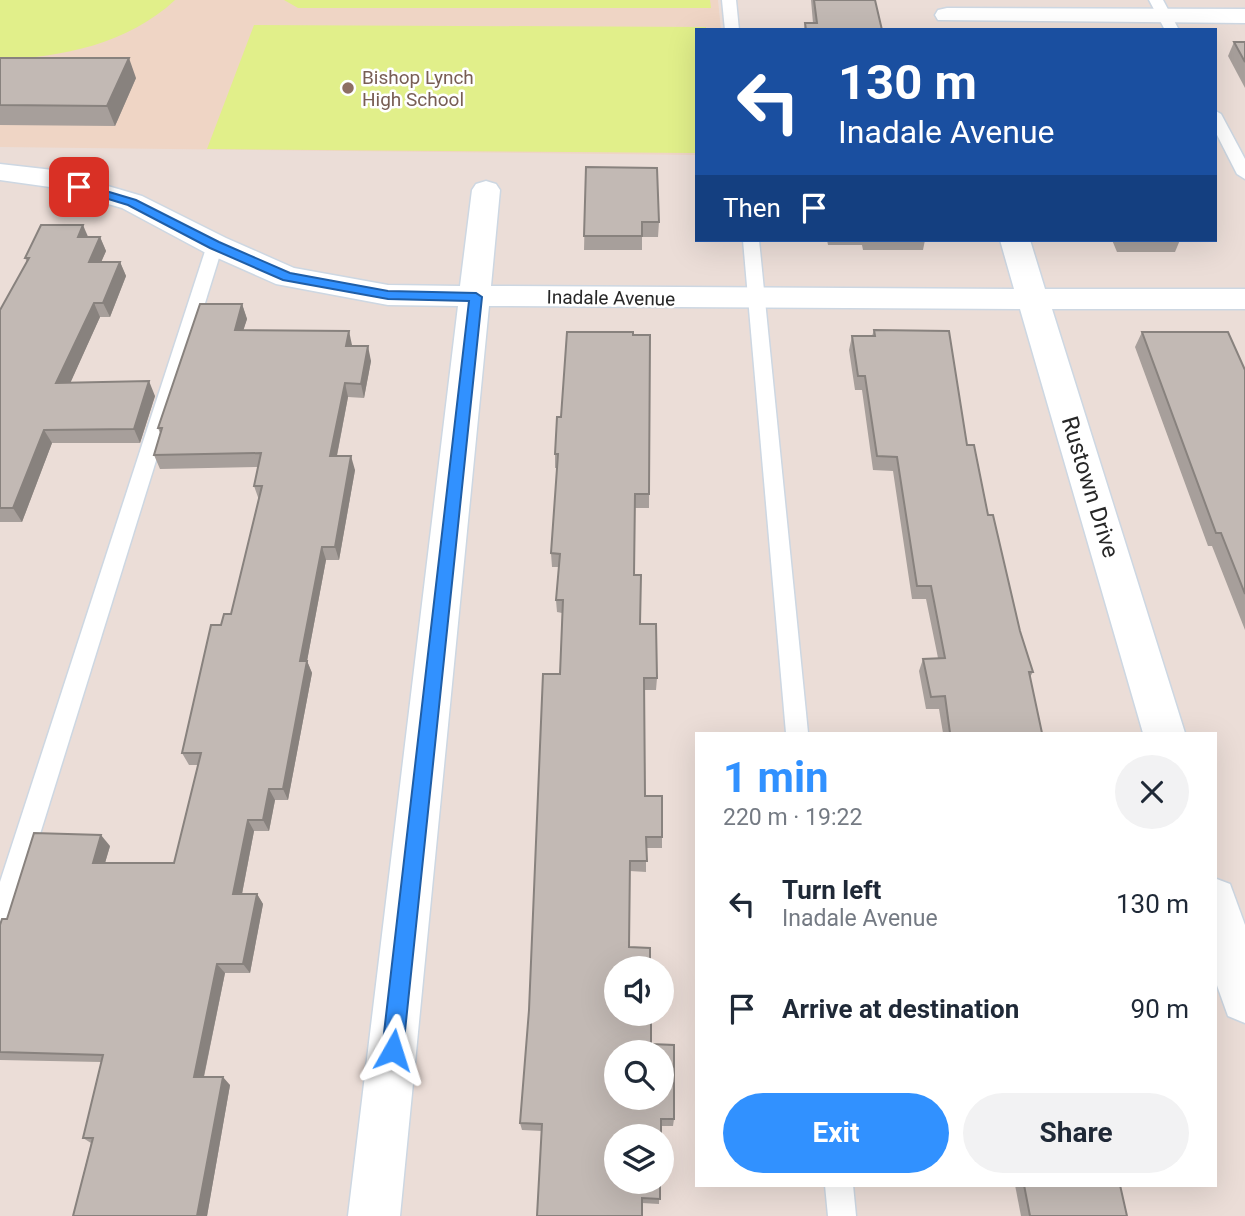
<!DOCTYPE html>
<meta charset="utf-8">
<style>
:root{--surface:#fff;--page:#f2f2f3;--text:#1f2937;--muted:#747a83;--accent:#3191ff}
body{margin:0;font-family:Roboto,sans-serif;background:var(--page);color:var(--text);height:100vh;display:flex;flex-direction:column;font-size:26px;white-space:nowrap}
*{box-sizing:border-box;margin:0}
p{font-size:23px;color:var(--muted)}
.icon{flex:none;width:38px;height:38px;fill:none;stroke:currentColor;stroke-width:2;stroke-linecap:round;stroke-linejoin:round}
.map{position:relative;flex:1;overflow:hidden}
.panel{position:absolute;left:695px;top:732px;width:522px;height:455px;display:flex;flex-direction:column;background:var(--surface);border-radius:0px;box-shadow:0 7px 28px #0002}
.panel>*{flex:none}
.hud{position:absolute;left:695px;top:28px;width:522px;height:214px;border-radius:0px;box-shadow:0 7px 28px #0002;background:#1a4fa0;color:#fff;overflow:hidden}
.tools{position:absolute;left:604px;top:956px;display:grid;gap:14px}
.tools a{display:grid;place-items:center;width:70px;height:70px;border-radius:50%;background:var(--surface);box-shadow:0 7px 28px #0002;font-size:35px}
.pin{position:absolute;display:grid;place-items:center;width:60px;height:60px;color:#fff;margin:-30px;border-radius:14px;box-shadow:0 4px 10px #0006}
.me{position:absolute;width:77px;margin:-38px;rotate:6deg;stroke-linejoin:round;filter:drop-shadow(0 0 5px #0008)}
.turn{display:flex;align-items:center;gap:24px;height:147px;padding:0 28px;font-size:32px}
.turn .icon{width:91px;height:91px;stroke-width:2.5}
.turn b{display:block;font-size:49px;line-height:60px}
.then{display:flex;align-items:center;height:66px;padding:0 28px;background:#0003;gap:14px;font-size:26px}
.round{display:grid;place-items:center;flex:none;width:74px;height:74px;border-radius:37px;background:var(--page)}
.headline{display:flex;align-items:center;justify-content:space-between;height:119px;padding:0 28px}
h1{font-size:42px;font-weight:700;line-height:52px;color:var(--accent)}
.action{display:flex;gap:14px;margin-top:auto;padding:14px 28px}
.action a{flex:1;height:80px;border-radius:42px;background:var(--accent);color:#fff;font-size:28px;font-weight:700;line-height:80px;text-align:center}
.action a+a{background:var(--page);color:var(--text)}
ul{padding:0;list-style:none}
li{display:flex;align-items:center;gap:21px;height:105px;padding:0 28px}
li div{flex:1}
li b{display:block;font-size:26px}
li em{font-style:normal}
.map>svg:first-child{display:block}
.education{fill:#efd5c5}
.pitch{fill:#e1ef8a}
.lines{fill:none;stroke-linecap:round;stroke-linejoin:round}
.lane-casing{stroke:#cdd7e2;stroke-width:3}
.street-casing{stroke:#cdd7e2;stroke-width:3}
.lane{fill:#fff;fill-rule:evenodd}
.street{fill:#fff;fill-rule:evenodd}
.wall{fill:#a79f9b}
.shaded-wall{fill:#88827e}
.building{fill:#c2b9b4;stroke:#88827e;stroke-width:2;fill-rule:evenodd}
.route{fill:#3191ff;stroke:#205ea6;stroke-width:2}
.education-dot{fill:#8d6e63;stroke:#fff;stroke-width:2.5}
.labels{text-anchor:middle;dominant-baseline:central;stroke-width:5;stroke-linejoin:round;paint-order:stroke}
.far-education-label{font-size:19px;fill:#785e54;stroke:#fff;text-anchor:start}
.far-street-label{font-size:19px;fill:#272727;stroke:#fff}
.street-label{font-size:23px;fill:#272727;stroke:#fff}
</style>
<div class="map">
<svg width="1245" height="1216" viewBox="0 0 1245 1216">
<rect width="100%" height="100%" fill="#ebddd7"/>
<path class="education" d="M 0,0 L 718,0 L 721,30 L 696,30 L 696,155 L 0,147 Z"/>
<g class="pitch">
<path d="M 0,0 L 175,0 C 128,44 62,57 0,60 Z"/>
<path d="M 284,0 L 710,0 L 711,8 L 298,8 Z"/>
<path d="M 254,25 L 706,27 L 706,30 L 696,30 L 696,153 L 207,149 Z"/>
</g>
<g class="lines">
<g class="lane-casing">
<g id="lane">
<path d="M 722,0 L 736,0 L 739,30 L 725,30 Z"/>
<path d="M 1149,0 L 1163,0 L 1179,30 L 1165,30 Z"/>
<path d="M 1214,110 L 1221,114 L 1245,159 L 1245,179 L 1237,174 L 1214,129 Z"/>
<path d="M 215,240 L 223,245 L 13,921 L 9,930 L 0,933 L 0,882 L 207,245 Z"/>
<path d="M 743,240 L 759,240 L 808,733 L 786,733 Z"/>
<path d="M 825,1185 L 853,1185 L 856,1216 L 828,1216 Z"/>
</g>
</g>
<g class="street-casing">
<g id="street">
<path d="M 947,8 L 1245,9 L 1245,23 L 938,20 L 935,15 L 938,10 Z"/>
<path d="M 0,164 L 53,170 L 142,196 L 226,238 L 294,268 L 388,285 L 460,286 L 472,190 L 476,184 L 486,181 L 496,184 L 500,190 L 491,286 L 1014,289 L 1000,240 L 1030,240 L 1045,289 L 1245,289 L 1245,309 L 1052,309 L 1185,733 L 1143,733 L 1020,309 L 489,306 L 400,1216 L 348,1216 L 458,306 L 388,305 L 276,284 L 204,252 L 122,208 L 50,187 L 0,180 Z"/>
<path d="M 1214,878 L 1230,884 L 1245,925 L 1245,1023 L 1228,1016 L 1214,977 Z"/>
</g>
</g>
<use href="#lane" class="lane"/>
<use href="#street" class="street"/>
</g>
<g class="wall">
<path d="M 811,0 L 875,0 L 882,30 L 804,30 L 805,23 L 813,23 Z"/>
<path d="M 1234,42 L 1245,42 L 1245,88 L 1228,56 Z"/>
<path d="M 0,58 L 136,78 L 115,126 L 0,125 Z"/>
<path d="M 586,167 L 659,222 L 658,237 L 642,237 L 642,250 L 584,250 Z"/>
<path d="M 88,237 L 100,237 L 106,251 L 101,262 L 120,262 L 126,276 L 110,317 L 100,317 L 70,383 L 155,396 L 140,443 L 52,443 L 22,522 L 0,522 L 0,310 L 27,262 L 25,258 Z"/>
<path d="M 827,240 L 925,240 L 923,250 L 863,250 L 862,245 L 828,245 Z"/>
<path d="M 1112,240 L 1180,240 L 1175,252 L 1117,252 Z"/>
<path d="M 242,304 L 247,319 L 243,330 L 352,345 L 352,346 L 371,361 L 364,398 L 348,397 L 337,456 L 355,470 L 339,560 L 326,560 L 307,661 L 312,673 L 288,800 L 275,800 L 269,831 L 254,831 L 242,894 L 257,894 L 263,904 L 250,973 L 225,973 L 204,1077 L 230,1085 L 207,1216 L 73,1216 L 91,1143 L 83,1138 L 101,1062 L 0,1060 L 0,925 L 110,846 L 105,863 L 174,863 L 198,765 L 189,765 L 182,753 L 221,625 L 231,614 L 259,500 L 254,486 L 258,467 L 160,469 L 154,455 L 160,433 L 158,428 Z"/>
<path d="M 874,330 L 967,445 L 988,515 L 1020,631 L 1033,672 L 1030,677 L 1042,733 L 943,733 L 939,709 L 926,709 L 919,671 L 923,659 L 938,658 L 926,599 L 912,599 L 893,471 L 873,470 L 862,390 L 855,390 L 849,350 L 852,336 L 872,336 Z"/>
<path d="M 1142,332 L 1245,370 L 1245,630 L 1212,546 L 1208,546 L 1135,347 Z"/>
<path d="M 633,335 L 650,335 L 649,508 L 635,508 L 634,575 L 640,624 L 657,678 L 656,690 L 644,690 L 645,796 L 662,837 L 662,848 L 646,848 L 646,872 L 630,871 L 629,947 L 651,1044 L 674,1119 L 673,1126 L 661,1126 L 659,1204 L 642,1203 L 542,1131 L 522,1130 L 520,1123 L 560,674 L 562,613 L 557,612 L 556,600 L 559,567 L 552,567 L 551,553 L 557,468 L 555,468 L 555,454 L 561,417 Z"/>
<path d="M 1015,1185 L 1120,1185 L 1127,1216 L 1021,1216 Z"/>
</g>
<g class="shaded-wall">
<path d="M 129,58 L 136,78 L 115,126 L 107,106 Z"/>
<path d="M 83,225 L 89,239 L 78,237 Z"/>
<path d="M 100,237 L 106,251 L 95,276 L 89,262 Z"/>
<path d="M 120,262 L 126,276 L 110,317 L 103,303 Z"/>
<path d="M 94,303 L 100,317 L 64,397 L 56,383 Z"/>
<path d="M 242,304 L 247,319 L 239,344 L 235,330 Z"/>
<path d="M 349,331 L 352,345 L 349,361 L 346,346 Z"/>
<path d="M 368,346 L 371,361 L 364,398 L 361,384 Z"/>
<path d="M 149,381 L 155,396 L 140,443 L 134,429 Z"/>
<path d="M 345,383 L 348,397 L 334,470 L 330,456 Z"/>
<path d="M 44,430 L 52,443 L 22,522 L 13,508 Z"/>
<path d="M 351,456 L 355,470 L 339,560 L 335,547 Z"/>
<path d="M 322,547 L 326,560 L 307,661 L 312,673 L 288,800 L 283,789 L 300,661 Z"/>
<path d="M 269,789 L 275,800 L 269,831 L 263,820 Z"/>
<path d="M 248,820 L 254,831 L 240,904 L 233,894 Z"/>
<path d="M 101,835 L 110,846 L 102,873 L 93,863 Z"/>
<path d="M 257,894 L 263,904 L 250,973 L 243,964 Z"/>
<path d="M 217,964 L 225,973 L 202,1085 L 194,1077 Z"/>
<path d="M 223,1077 L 230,1085 L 207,1216 L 197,1216 Z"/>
</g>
<g class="building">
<path d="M 814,0 L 875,0 L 882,30 L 806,30 L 805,23 L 817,23 Z"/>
<path d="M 1234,42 L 1245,42 L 1245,62 Z"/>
<path d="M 0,58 L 129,58 L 107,106 L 0,105 Z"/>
<path d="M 586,167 L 657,168 L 659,222 L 642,222 L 642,236 L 584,236 Z"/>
<path d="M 41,225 L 83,225 L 78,237 L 100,237 L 89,262 L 120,262 L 103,303 L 94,303 L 56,383 L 149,381 L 134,429 L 44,430 L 13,508 L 0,508 L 0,310 L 29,258 L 25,258 Z"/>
<path d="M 200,304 L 242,304 L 235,330 L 349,331 L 346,346 L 368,346 L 361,384 L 345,383 L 330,456 L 351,456 L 335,547 L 322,547 L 300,661 L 307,661 L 283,789 L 269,789 L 263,820 L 248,820 L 233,894 L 257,894 L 243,964 L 217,964 L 194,1077 L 223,1077 L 197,1216 L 73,1216 L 93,1138 L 83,1138 L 103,1055 L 0,1052 L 0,925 L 2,919 L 7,919 L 34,833 L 101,835 L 93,863 L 174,863 L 201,753 L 182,753 L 211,625 L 221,625 L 224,614 L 231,614 L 262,486 L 254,486 L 261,453 L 154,455 L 162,428 L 158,428 Z"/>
<path d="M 874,330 L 949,331 L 967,445 L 974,445 L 988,515 L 993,515 L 1020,631 L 1033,672 L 1029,672 L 1042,733 L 950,733 L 945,696 L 931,697 L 923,659 L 945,658 L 931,586 L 917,586 L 897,457 L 877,456 L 865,376 L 858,376 L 852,336 L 875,336 Z"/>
<path d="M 567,332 L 633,332 L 633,335 L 650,335 L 649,494 L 635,494 L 634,575 L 641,575 L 640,624 L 656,624 L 657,678 L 644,678 L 645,796 L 662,796 L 662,837 L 646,837 L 647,861 L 630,861 L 629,947 L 650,948 L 650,968 L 616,968 L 616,1013 L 651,1013 L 651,1044 L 674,1045 L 674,1119 L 661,1119 L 661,1136 L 616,1136 L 616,1181 L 660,1181 L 660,1199 L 642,1198 L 642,1216 L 537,1216 L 542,1124 L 520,1123 L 529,1010 L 543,674 L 560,674 L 563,600 L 556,600 L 560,554 L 551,553 L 558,454 L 555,454 L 557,417 L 561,417 ZM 616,1052 L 662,1052 L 662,1097 L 616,1097 Z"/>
<path d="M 1142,332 L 1228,332 L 1245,370 L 1245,594 L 1221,533 L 1216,533 Z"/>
<path d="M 1024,1185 L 1120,1185 L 1127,1216 L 1030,1216 Z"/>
</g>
<path class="route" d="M 79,183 L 136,200 L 219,242 L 290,273 L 388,291 L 476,293 L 482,297 L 403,1050 L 400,1057 L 393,1060 L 385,1057 L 382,1050 L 469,301 L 388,299 L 283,280 L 210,248 L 128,205 L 75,189 L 74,187 Z"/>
<circle class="education-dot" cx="348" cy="88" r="7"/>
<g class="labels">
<g class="far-education-label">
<text x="362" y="77">Bishop Lynch<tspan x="362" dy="22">High School</tspan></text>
</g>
<g class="far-street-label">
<text transform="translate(611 298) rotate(1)">Inadale Avenue</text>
</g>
<g class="street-label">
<text transform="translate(1090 487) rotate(73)">Rustown Drive</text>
</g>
</g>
</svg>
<div class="tools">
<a><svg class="icon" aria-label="sound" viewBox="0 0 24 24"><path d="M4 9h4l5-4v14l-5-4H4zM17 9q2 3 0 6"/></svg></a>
<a><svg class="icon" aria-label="search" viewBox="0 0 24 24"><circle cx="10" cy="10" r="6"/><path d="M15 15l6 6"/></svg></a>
<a><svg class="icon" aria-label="layers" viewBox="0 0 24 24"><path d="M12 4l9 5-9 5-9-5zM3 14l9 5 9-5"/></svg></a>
</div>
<div class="pin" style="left:79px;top:187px;background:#d93025"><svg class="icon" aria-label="arrive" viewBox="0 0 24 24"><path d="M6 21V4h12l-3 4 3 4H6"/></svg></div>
<svg class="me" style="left:393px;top:1050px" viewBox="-20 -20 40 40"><path d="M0-17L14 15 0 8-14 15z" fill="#3191ff" stroke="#fff" stroke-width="4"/></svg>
<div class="hud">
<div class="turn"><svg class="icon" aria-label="left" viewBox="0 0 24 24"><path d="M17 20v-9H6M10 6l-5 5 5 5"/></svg><div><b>130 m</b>Inadale Avenue</div></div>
<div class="then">Then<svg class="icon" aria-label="arrive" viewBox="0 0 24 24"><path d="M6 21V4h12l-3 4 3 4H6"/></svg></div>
</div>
<section class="panel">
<div class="headline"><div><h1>1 min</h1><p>220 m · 19:22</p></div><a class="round"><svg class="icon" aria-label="close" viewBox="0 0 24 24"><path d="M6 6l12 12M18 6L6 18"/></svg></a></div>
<ul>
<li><svg class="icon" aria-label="left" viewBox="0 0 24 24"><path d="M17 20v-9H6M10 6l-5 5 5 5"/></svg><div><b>Turn left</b><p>Inadale Avenue</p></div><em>130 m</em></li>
<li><svg class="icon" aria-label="arrive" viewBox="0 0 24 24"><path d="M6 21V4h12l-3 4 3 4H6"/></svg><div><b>Arrive at destination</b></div><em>90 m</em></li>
</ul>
<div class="action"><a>Exit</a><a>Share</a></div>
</section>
</div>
